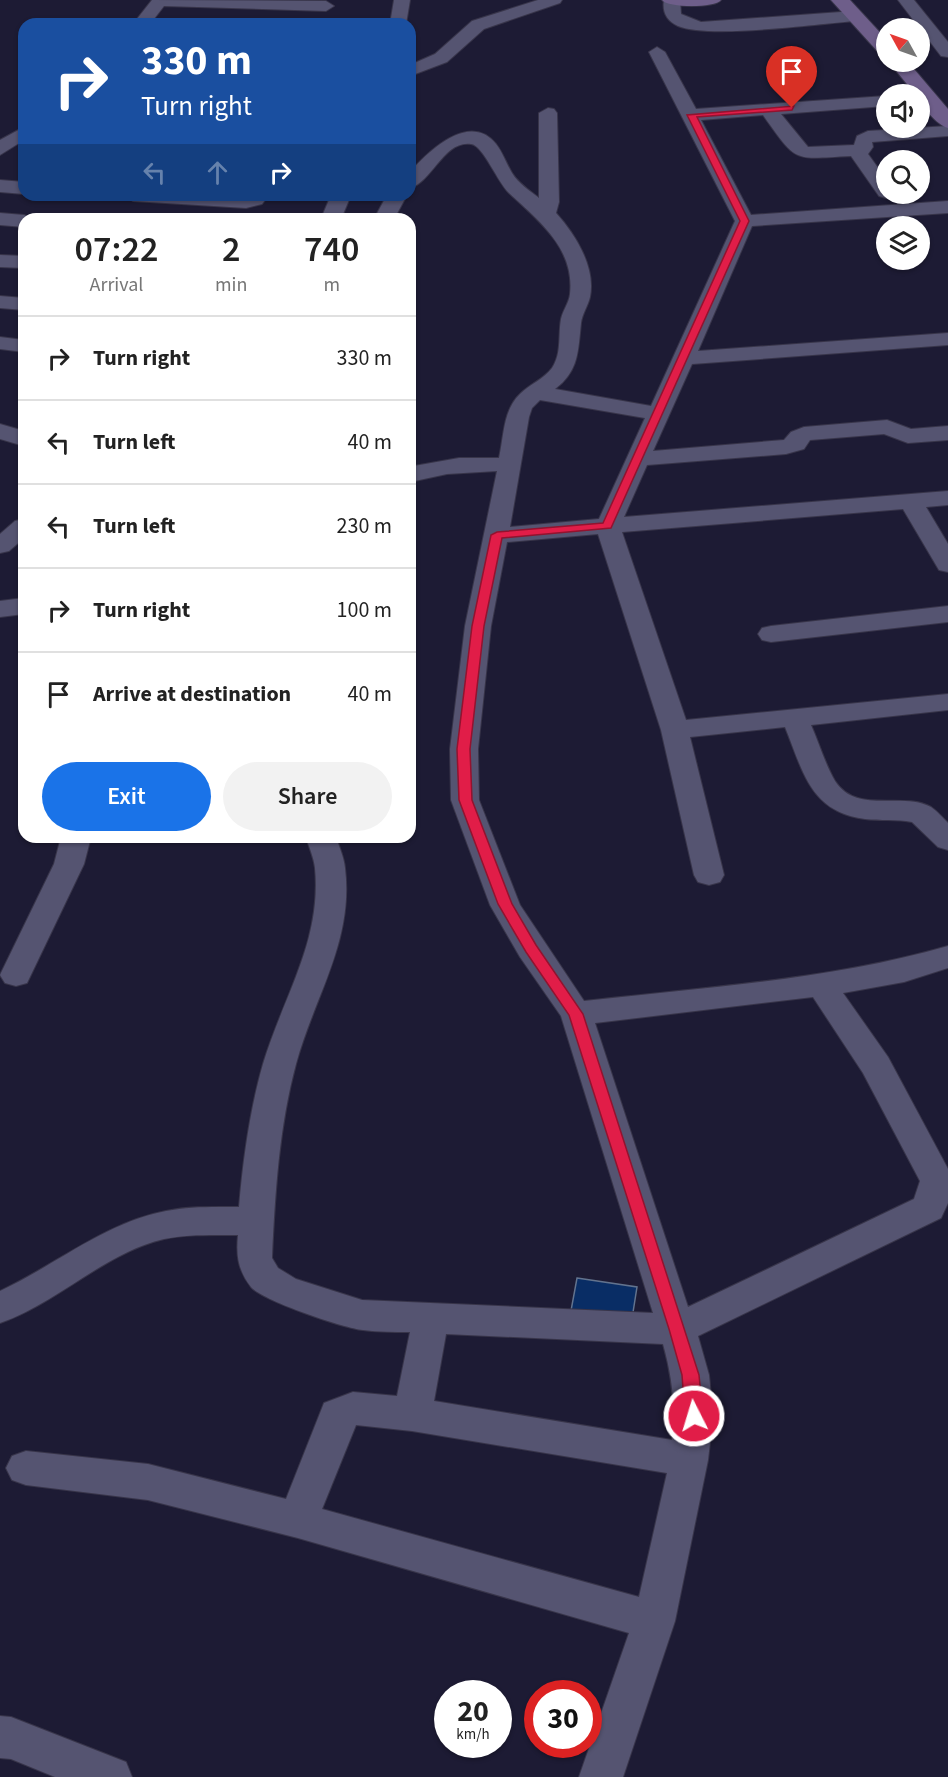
<!DOCTYPE html>
<style>
:root{--surface:#fff;--page:#f2f2f2;--text:#222;--muted:#767676;--line:#e0e0e0;--accent:#1a73e8}
body{margin:0;font-family:"Source Sans 3",sans-serif;background:var(--page);color:var(--text);height:100vh;display:flex;flex-direction:column;font-size:22px;white-space:nowrap}
*{box-sizing:border-box;margin:0}
p{font-size:20px;color:var(--muted)}
.icon{flex:none;width:33px;height:33px;fill:none;stroke:currentColor;stroke-width:2;stroke-linecap:round;stroke-linejoin:round}
.map{position:relative;flex:1;overflow:hidden}
.details{position:absolute;left:18px;top:213px;width:398px;height:630px;display:flex;flex-direction:column;background:var(--surface);border-radius:18px;box-shadow:0 2px 4px #0004}
.details>*{flex:none}
.top-card{position:absolute;left:18px;top:18px;width:398px;height:183px;border-radius:18px;box-shadow:0 2px 4px #0004;background:#1a4fa0;color:#fff;overflow:hidden}
.needle{width:39px;rotate:310deg}
.tools{position:absolute;left:876px;top:18px;display:grid;gap:12px}
.tools a{display:grid;place-items:center;width:54px;height:54px;border-radius:50%;background:var(--surface);box-shadow:0 2px 4px #0004;font-size:30px}
.speed{position:absolute;left:434px;top:1680px;display:flex;gap:12px;font-size:30px;font-weight:700;text-align:center}
.speed>*{display:grid;place-content:center;width:78px;height:78px;border-radius:50%;background:var(--surface);box-shadow:0 2px 4px #0004;line-height:1}
.speed small{font-size:15px;font-weight:400}
.speed .limit{border:9px solid #d22;background:#fff;color:#111}
.pin{position:absolute;display:grid;place-items:center;width:51px;height:51px;color:#fff;margin:-62px -26px;border-radius:50% 50% 50% 0;rotate:-45deg;box-shadow:0 0 6px #0007}
.pin .icon{rotate:45deg}
.me{position:absolute;width:66px;margin:-33px;rotate:355deg;stroke-linejoin:round;filter:drop-shadow(0 0 4px #0008)}
.turn{display:flex;align-items:center;gap:21px;height:126px;padding:0 24px;font-size:27px}
.turn .icon{width:78px;height:78px;stroke-width:2.5}
.turn b{display:block;font-size:42px;line-height:51px}
.lanes{display:flex;align-items:center;height:57px;padding:0 24px;background:#0003;justify-content:center;gap:30px;direction:ltr}
.lanes .off{opacity:.35}
.eta{display:flex;justify-content:space-evenly;align-items:center;height:102px;text-align:center}
.eta b{font-size:36px;font-weight:600;line-height:42px}
.action{display:flex;gap:12px;margin-top:auto;padding:12px 24px}
.action a{flex:1;height:69px;border-radius:36px;background:var(--accent);color:#fff;font-size:24px;font-weight:600;line-height:69px;text-align:center}
.action a+a{background:var(--page);color:var(--text)}
ul{padding:0;list-style:none}
li{display:flex;align-items:center;gap:18px;height:84px;padding:0 24px;border-top:2px solid var(--line)}
li div{flex:1}
li b{display:block;font-size:22px}
li em{font-style:normal}
.map>svg:first-child{display:block}
.building{fill:#092d65;stroke:#62738e;stroke-width:1.5}
.lines{fill:none;stroke-linecap:round;stroke-linejoin:round}
.minor-casing{stroke:#38354a;stroke-width:2}
.secondary-casing{stroke:#38354a;stroke-width:2}
.minor{fill:#555471;fill-rule:evenodd}
.secondary{fill:#6e5e8a;fill-rule:evenodd}
.route{fill:#e11d48;stroke:#92132f;stroke-width:1.5}
</style>
<div class="map">
<svg width="948" height="1777" viewBox="0 0 948 1777">
<rect width="100%" height="100%" fill="#1d1b34"/>
<path class="building" d="M 577,1278 L 637,1287 L 631,1325 L 570,1316 Z"/>
<g class="lines">
<g class="minor-casing">
<g id="minor">
<path d="M 152,0 L 326,1 L 334,6 L 326,11 L 164,6 L 150,24 L 133,24 Z"/>
<path d="M 394,0 L 410,0 L 406,24 L 390,24 Z"/>
<path d="M 538,0 L 562,0 L 560,3 L 484,29 L 447,62 L 410,76 L 410,65 L 435,54 L 472,21 Z"/>
<path d="M 664,0 L 680,0 L 681,14 L 701,22 L 855,11 L 863,16 L 855,21 C 816,24 709,39 678,26 C 667,21 662,12 664,0 Z"/>
<path d="M 898,0 L 914,0 L 948,42 L 948,57 L 941,56 Z"/>
<path d="M 657,47 L 665,52 L 696,109 L 886,96 L 886,106 L 781,114 L 808,147 L 854,145 L 857,136 L 868,131 L 948,126 L 948,136 L 872,142 L 873,147 L 868,154 L 886,179 L 886,194 L 895,194 L 886,198 L 879,196 L 851,156 C 792,159 798,164 763,115 L 701,120 L 751,215 L 948,201 L 948,213 L 752,226 L 698,351 L 948,333 L 948,345 L 692,364 L 653,451 L 784,440 L 791,432 L 804,427 L 887,420 L 911,429 L 948,426 L 948,440 L 908,443 L 884,434 L 810,440 L 804,449 L 786,454 L 647,465 L 624,517 L 948,491 L 948,505 L 926,507 L 948,544 L 948,572 L 939,570 L 903,509 L 622,532 L 686,720 L 948,694 L 948,710 L 811,725 C 819,743 825,764 835,781 C 857,815 901,791 931,807 C 937,811 943,818 948,823 L 948,850 L 938,847 L 912,822 C 896,819 881,821 865,819 C 810,812 803,771 785,727 L 690,737 L 724,875 L 720,882 L 709,885 L 698,882 L 694,875 L 661,730 L 598,534 L 507,542 L 491,626 L 478,749 L 479,800 L 520,905 L 584,1001 C 706,987 830,980 948,946 L 948,968 L 904,982 L 843,993 L 888,1057 L 948,1169 L 948,1203 L 941,1218 L 698,1336 L 709,1375 L 713,1416 L 708,1460 L 675,1621 L 623,1777 L 579,1777 L 629,1633 L 298,1538 L 148,1500 L 26,1485 L 12,1480 L 6,1468 L 12,1456 L 26,1451 L 148,1464 L 286,1499 L 324,1403 L 353,1392 L 397,1396 L 410,1332 C 395,1332 378,1332 363,1330 C 344,1328 263,1301 251,1287 C 238,1270 236,1256 238,1235 C 213,1235 188,1234 164,1239 C 104,1253 58,1303 0,1323 L 0,1291 C 56,1265 104,1223 166,1211 C 190,1206 215,1207 239,1207 C 243,1160 250,1109 263,1064 C 283,997 322,941 315,868 C 314,858 309,847 306,837 L 336,837 C 339,847 344,857 345,868 C 354,941 314,997 296,1064 C 279,1127 275,1193 272,1258 L 278,1268 L 296,1279 L 362,1300 L 653,1313 L 561,1016 L 520,957 L 490,905 L 451,800 L 450,749 L 465,626 L 497,471 L 447,474 L 410,482 L 410,468 L 414,466 L 459,458 L 499,458 C 504,436 503,410 520,394 C 530,384 544,379 552,368 C 562,353 558,336 561,319 C 563,310 569,303 570,294 C 575,248 538,220 509,193 C 498,183 483,145 471,144 C 444,140 432,182 410,188 L 410,172 C 428,152 469,111 496,144 C 503,153 506,163 512,173 C 518,183 530,191 539,198 L 539,113 L 548,108 L 554,109 L 557,113 L 559,202 L 556,213 C 575,234 596,267 590,297 C 588,306 582,314 581,323 C 578,351 579,371 555,389 L 651,406 L 735,221 L 649,52 ZM 540,400 L 645,418 L 599,519 L 510,527 L 529,417 L 532,408 ZM 813,997 L 863,1073 L 920,1181 L 914,1199 L 688,1307 L 595,1023 ZM 446,1334 L 663,1344 C 672,1376 676,1406 672,1440 L 434,1401 ZM 356,1425 L 412,1431 L 667,1473 L 639,1597 L 322,1509 Z"/>
<path d="M 24,127 L 24,140 L 0,155 L 0,140 Z"/>
<path d="M 0,180 L 24,182 L 24,194 L 0,192 Z"/>
<path d="M 123,195 L 269,195 L 262,204 L 246,208 L 133,201 Z"/>
<path d="M 331,195 L 351,195 L 341,219 L 321,219 Z"/>
<path d="M 387,195 L 407,195 L 394,219 L 374,219 Z"/>
<path d="M 0,213 L 24,215 L 32,219 L 24,219 L 24,227 L 0,225 Z"/>
<path d="M 0,255 L 24,256 L 24,268 L 0,267 Z"/>
<path d="M 0,296 L 24,298 L 24,310 L 0,308 Z"/>
<path d="M 0,337 L 24,340 L 24,352 L 0,349 Z"/>
<path d="M 0,424 L 24,431 L 24,446 L 0,439 Z"/>
<path d="M 24,519 L 24,538 L 9,551 L 0,553 L 0,534 L 15,521 Z"/>
<path d="M 24,598 L 24,614 L 0,617 L 0,601 Z"/>
<path d="M 948,606 L 948,622 L 771,642 L 762,640 L 758,634 L 762,628 L 771,626 Z"/>
<path d="M 61,837 L 91,837 L 84,864 L 27,983 L 16,986 L 5,983 L 0,975 L 54,864 Z"/>
<path d="M 0,1716 L 11,1717 L 126,1762 L 132,1777 L 55,1777 L 11,1759 L 0,1758 Z"/>
</g>
</g>
<g class="secondary-casing">
<g id="secondary">
<path d="M 662,0 L 721,0 C 715,8 668,8 662,0 Z"/>
<path d="M 831,0 L 850,0 L 886,39 L 886,54 L 879,53 Z"/>
<path d="M 889,62 L 908,62 L 948,109 L 948,128 C 937,125 920,106 920,94 L 915,94 Z"/>
</g>
</g>
<use href="#minor" class="minor"/>
<use href="#secondary" class="secondary"/>
</g>
<path class="route" d="M 794,106 L 792,110 L 697,117 L 749,221 L 611,528 L 502,538 L 484,626 L 470,749 L 472,800 L 512,904 L 536,945 L 583,1014 L 699,1375 L 703,1416 L 700,1421 L 694,1423 L 688,1421 L 685,1416 L 682,1375 L 669,1329 L 569,1015 L 526,952 L 498,904 L 459,800 L 457,749 L 472,626 L 491,535 L 497,532 L 603,523 L 740,221 L 687,115 Z"/>
</svg>
<div class="tools">
<a><svg class="needle" viewBox="-14 -14 28 28"><path d="M0-13l5 13h-10z" fill="#e53935"/><path d="M0 13l5-13h-10z" fill="#767676"/></svg></a>
<a><svg class="icon" aria-label="sound" viewBox="0 0 24 24"><path d="M4 9h4l5-4v14l-5-4H4zM17 9q2 3 0 6"/></svg></a>
<a><svg class="icon" aria-label="search" viewBox="0 0 24 24"><circle cx="10" cy="10" r="6"/><path d="M15 15l6 6"/></svg></a>
<a><svg class="icon" aria-label="layers" viewBox="0 0 24 24"><path d="M12 4l9 5-9 5-9-5zM3 14l9 5 9-5"/></svg></a>
</div>
<div class="speed"><div>20<small>km/h</small></div><div class="limit">30</div></div>
<div class="pin" style="left:792px;top:108px;background:#d93025"><svg class="icon" aria-label="arrive" viewBox="0 0 24 24"><path d="M6 21V4h12l-3 4 3 4H6"/></svg></div>
<svg class="me" style="left:694px;top:1416px" viewBox="-20 -20 40 40"><circle r="17" fill="#e11d48" stroke="#fff" stroke-width="3"/><path d="M0-11L8 9 0 5-8 9z" fill="#fff"/></svg>
<div class="top-card">
<div class="turn"><svg class="icon" aria-label="right" viewBox="0 0 24 24"><path d="M7 20v-9h11M14 6l5 5-5 5"/></svg><div><b>330 m</b>Turn right</div></div>
<div class="lanes"><svg class="icon off" aria-label="left" viewBox="0 0 24 24"><path d="M17 20v-9H6M10 6l-5 5 5 5"/></svg><svg class="icon off" aria-label="ahead" viewBox="0 0 24 24"><path d="M12 20V5M6 11l6-6 6 6"/></svg><svg class="icon" aria-label="right" viewBox="0 0 24 24"><path d="M7 20v-9h11M14 6l5 5-5 5"/></svg></div>
</div>
<section class="details">
<div class="eta">
<div><b>07:22</b><p>Arrival</p></div>
<div><b>2</b><p>min</p></div>
<div><b>740</b><p>m</p></div>
</div>
<ul>
<li><svg class="icon" aria-label="right" viewBox="0 0 24 24"><path d="M7 20v-9h11M14 6l5 5-5 5"/></svg><div><b>Turn right</b></div><em>330 m</em></li>
<li><svg class="icon" aria-label="left" viewBox="0 0 24 24"><path d="M17 20v-9H6M10 6l-5 5 5 5"/></svg><div><b>Turn left</b></div><em>40 m</em></li>
<li><svg class="icon" aria-label="left" viewBox="0 0 24 24"><path d="M17 20v-9H6M10 6l-5 5 5 5"/></svg><div><b>Turn left</b></div><em>230 m</em></li>
<li><svg class="icon" aria-label="right" viewBox="0 0 24 24"><path d="M7 20v-9h11M14 6l5 5-5 5"/></svg><div><b>Turn right</b></div><em>100 m</em></li>
<li><svg class="icon" aria-label="arrive" viewBox="0 0 24 24"><path d="M6 21V4h12l-3 4 3 4H6"/></svg><div><b>Arrive at destination</b></div><em>40 m</em></li>
</ul>
<div class="action"><a>Exit</a><a>Share</a></div>
</section>
</div>
